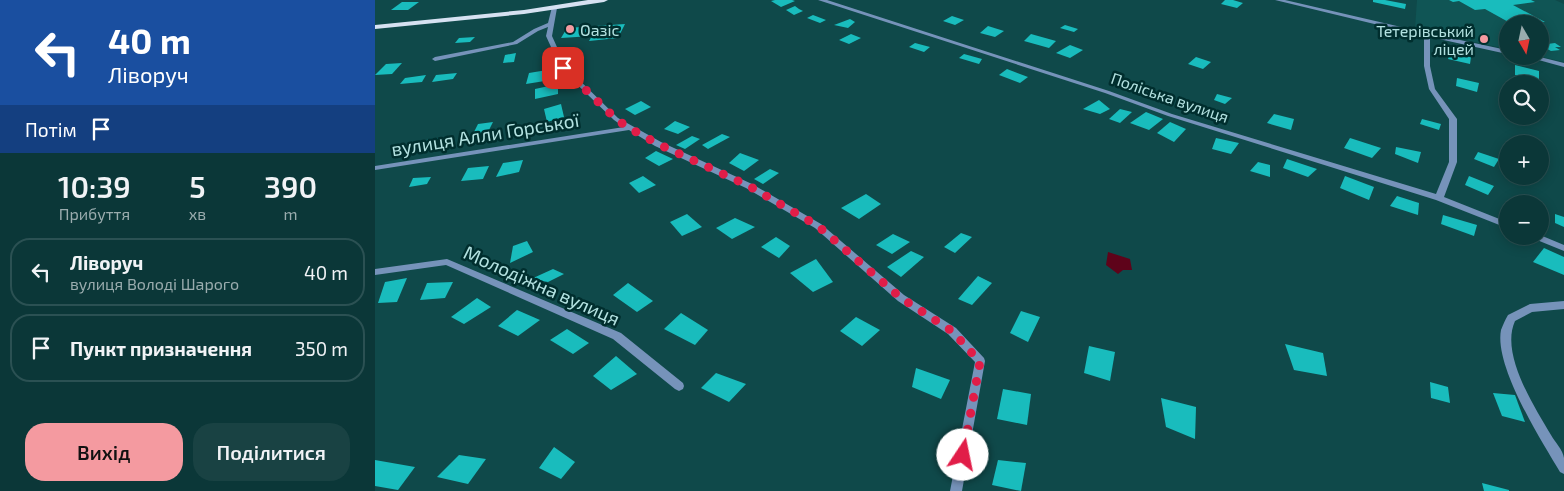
<!DOCTYPE html>
<html lang="uk">
<meta charset="utf-8">
<style>
:root{--surface:#0b3738;--page:#194243;--text:#f1f3f6;--muted:#9aacae;--line:#2b5153;--accent:#f49aa0}
body{margin:0;font-family:"Exo 2",sans-serif;background:var(--page);color:var(--text);height:100vh;display:flex;flex-direction:column;font-size:19px;white-space:nowrap}
*{box-sizing:border-box;margin:0}
p{font-size:16px;color:var(--muted)}
.icon{flex:none;width:28px;height:28px;fill:none;stroke:currentColor;stroke-width:2;stroke-linecap:round;stroke-linejoin:round}
.map{position:relative;flex:1;overflow:hidden}
.panel{display:flex;flex-direction:column;background:var(--surface);width:375px}
.panel>*{flex:none}
.hud{background:#1a4fa0;color:#fff;overflow:hidden}
.needle{width:32px;rotate:171deg}
.tools{position:absolute;left:1124px;top:15px;display:grid;gap:10px}
.tools a{display:grid;place-items:center;width:50px;height:50px;border-radius:50%;background:var(--surface);box-shadow:0 2px 12px #0003,0 0 0 1px var(--line);font-size:25px}
.pin{position:absolute;display:grid;place-items:center;width:42px;height:42px;color:#fff;margin:-21px;border-radius:10px;box-shadow:0 2px 8px #0006}
.me{position:absolute;width:55px;margin:-28px;rotate:11deg;stroke-linejoin:round;filter:drop-shadow(0 0 4px #0008)}
.turn{display:flex;align-items:center;gap:18px;height:105px;padding:0 25px;font-size:22px}
.turn .icon{width:65px;height:65px;stroke-width:2.5}
.turn b{display:block;font-size:35px;line-height:42px}
.then{display:flex;align-items:center;height:48px;padding:0 25px;background:#0003;gap:10px;font-size:19px}
.eta{display:flex;justify-content:space-evenly;align-items:center;height:85px;text-align:center}
.eta b{font-size:30px;font-weight:600;line-height:35px}
.primary-button{display:flex;gap:10px;margin-top:auto;padding:10px 25px}
.primary-button a{flex:1;height:58px;border-radius:20px;background:var(--accent);color:#111;font-size:20px;font-weight:600;line-height:58px;text-align:center}
.primary-button a+a{background:var(--page);color:var(--text)}
ul{padding:0;list-style:none}
li{display:flex;align-items:center;gap:15px;height:68px;margin:0 10px 8px;padding:0 15px;border:2px solid var(--line);border-radius:20px}
li div{flex:1}
li b{display:block;font-size:19px}
li em{font-style:normal}
main{display:flex;flex:1;min-height:0}
.map>svg:first-child{display:block}
.built{fill:#105555}
.water{fill:#5e031a}
.building{fill:#19bcbd}
.lines{fill:none;stroke-linecap:round;stroke-linejoin:round}
.minor{fill:#7693ba;fill-rule:evenodd}
.major{fill:#d6e2f2;fill-rule:evenodd}
.route{stroke:#e11d48;stroke-width:9;stroke-dasharray:0 16.2}
.poi-dot{fill:#f49aa0;stroke:#002e2e;stroke-width:2}
.labels{text-anchor:middle;dominant-baseline:central;stroke-width:5;stroke-linejoin:round;paint-order:stroke}
.far-poi-label{font-size:16px;fill:#b3e2e1;stroke:#002e2e;text-anchor:start}
.far-street-label{font-size:16px;fill:#b3e2e1;stroke:#002e2e}
.street-label{font-size:19px;fill:#b3e2e1;stroke:#002e2e}
</style>
<main>
<section class="panel">
<div class="hud">
<div class="turn"><svg class="icon" aria-label="left" viewBox="0 0 24 24"><path d="M17 20v-9H6M10 6l-5 5 5 5"/></svg><div><b>40 m</b>Ліворуч</div></div>
<div class="then">Потім<svg class="icon" aria-label="arrive" viewBox="0 0 24 24"><path d="M6 21V4h12l-3 4 3 4H6"/></svg></div>
</div>
<div class="eta">
<div><b>10:39</b><p>Прибуття</p></div>
<div><b>5</b><p>хв</p></div>
<div><b>390</b><p>m</p></div>
</div>
<ul>
<li><svg class="icon" aria-label="left" viewBox="0 0 24 24"><path d="M17 20v-9H6M10 6l-5 5 5 5"/></svg><div><b>Ліворуч</b><p>вулиця Володі Шарого</p></div><em>40 m</em></li>
<li><svg class="icon" aria-label="arrive" viewBox="0 0 24 24"><path d="M6 21V4h12l-3 4 3 4H6"/></svg><div><b>Пункт призначення</b></div><em>350 m</em></li>
</ul>
<div class="primary-button"><a>Вихід</a><a>Поділитися</a></div>
</section>
<div class="map">
<svg width="1189" height="491" viewBox="0 0 1189 491">
<rect width="100%" height="100%" fill="#0f494a"/>
<path class="built" d="M 1042,0 L 1180,0 L 1189,4 L 1189,62 L 1163,56 L 1165,56 L 1165,24 L 1132,24 L 1132,49 L 1040,29 Z"/>
<path class="water" d="M 733,252 L 755,259 L 757,270 L 748,270 L 743,274 L 731,265 Z"/>
<g class="building">
<path d="M 400,0 L 417,0 L 420,1 L 406,7 L 396,1 Z"/>
<path d="M 850,0 L 858,0 L 868,3 L 862,8 L 846,4 Z"/>
<path d="M 998,0 L 1010,0 L 1031,4 L 1030,9 L 998,2 Z"/>
<path d="M 1074,0 L 1156,0 L 1160,2 L 1138,5 L 1170,22 L 1137,24 L 1110,9 L 1100,10 L 1084,1 L 1078,2 Z"/>
<path d="M 27,2 L 44,2 L 33,10 L 16,10 Z"/>
<path d="M 420,6 L 424,9 L 428,11 L 419,15 L 411,10 Z"/>
<path d="M 438,15 L 451,20 L 445,23 L 432,18 Z"/>
<path d="M 577,16 L 589,20 L 580,25 L 568,21 Z"/>
<path d="M 475,19 L 480,22 L 473,28 L 459,25 Z"/>
<path d="M 250,24 L 243,38 L 214,41 L 217,36 L 186,38 L 192,28 Z"/>
<path d="M 690,25 L 703,29 L 699,32 L 685,28 Z"/>
<path d="M 613,26 L 629,31 L 620,37 L 605,33 Z"/>
<path d="M 476,34 L 486,38 L 474,44 L 464,40 Z"/>
<path d="M 656,34 L 681,41 L 674,48 L 649,41 Z"/>
<path d="M 100,37 L 95,42 L 80,43 L 84,38 Z"/>
<path d="M 540,43 L 555,47 L 549,52 L 534,47 Z"/>
<path d="M 1180,43 L 1186,47 L 1180,47 L 1185,50 L 1176,51 L 1165,45 Z"/>
<path d="M 695,45 L 708,50 L 695,58 L 681,53 Z"/>
<path d="M 1075,52 L 1096,57 L 1095,64 L 1073,59 Z"/>
<path d="M 141,53 L 139,62 L 128,63 L 130,55 Z"/>
<path d="M 589,54 L 607,59 L 604,64 L 584,58 Z"/>
<path d="M 821,57 L 836,62 L 828,69 L 813,64 Z"/>
<path d="M 27,63 L 17,74 L 0,75 L 11,64 Z"/>
<path d="M 1140,65 L 1164,71 L 1164,81 L 1140,75 Z"/>
<path d="M 178,69 L 176,80 L 151,84 L 154,73 Z"/>
<path d="M 632,69 L 653,77 L 645,83 L 624,75 Z"/>
<path d="M 82,73 L 78,79 L 57,82 L 61,75 Z"/>
<path d="M 51,75 L 47,82 L 25,84 L 30,78 Z"/>
<path d="M 1082,78 L 1104,83 L 1102,92 L 1081,86 Z"/>
<path d="M 183,84 L 183,94 L 160,99 L 160,89 Z"/>
<path d="M 842,94 L 857,98 L 850,104 L 839,100 Z"/>
<path d="M 724,100 L 735,109 L 725,114 L 708,109 Z"/>
<path d="M 266,101 L 276,107 L 260,115 L 250,109 Z"/>
<path d="M 186,104 L 189,117 L 172,122 L 169,109 Z"/>
<path d="M 745,109 L 757,112 L 745,123 L 734,119 Z"/>
<path d="M 771,112 L 788,119 L 774,130 L 755,123 Z"/>
<path d="M 899,114 L 919,119 L 916,130 L 892,123 Z"/>
<path d="M 1047,119 L 1066,124 L 1064,130 L 1045,124 Z"/>
<path d="M 300,121 L 315,127 L 303,134 L 289,129 Z"/>
<path d="M 118,122 L 112,134 L 97,136 L 103,124 Z"/>
<path d="M 795,122 L 811,129 L 799,142 L 782,133 Z"/>
<path d="M 347,134 L 355,137 L 333,149 L 327,145 Z"/>
<path d="M 317,136 L 325,139 L 310,149 L 301,145 Z"/>
<path d="M 67,138 L 62,146 L 48,148 L 53,139 Z"/>
<path d="M 841,138 L 864,143 L 856,154 L 837,149 Z"/>
<path d="M 975,138 L 1006,148 L 997,158 L 969,148 Z"/>
<path d="M 1021,147 L 1046,152 L 1043,163 L 1020,154 Z"/>
<path d="M 281,151 L 298,159 L 284,166 L 270,158 Z"/>
<path d="M 1103,152 L 1124,159 L 1119,167 L 1099,159 Z"/>
<path d="M 365,153 L 384,160 L 369,171 L 354,163 Z"/>
<path d="M 912,159 L 942,169 L 933,177 L 908,168 Z"/>
<path d="M 148,160 L 144,172 L 121,177 L 128,163 Z"/>
<path d="M 883,162 L 895,165 L 895,177 L 875,171 Z"/>
<path d="M 114,166 L 108,179 L 86,181 L 93,168 Z"/>
<path d="M 395,169 L 404,173 L 388,184 L 379,179 Z"/>
<path d="M 268,176 L 281,185 L 264,193 L 254,183 Z"/>
<path d="M 970,176 L 999,187 L 994,200 L 965,188 Z"/>
<path d="M 1094,176 L 1119,186 L 1113,195 L 1090,185 Z"/>
<path d="M 56,177 L 52,184 L 34,187 L 38,178 Z"/>
<path d="M 491,194 L 506,204 L 484,219 L 466,208 Z"/>
<path d="M 1022,196 L 1044,203 L 1043,215 L 1015,206 Z"/>
<path d="M 312,214 L 327,227 L 307,236 L 295,222 Z"/>
<path d="M 1180,214 L 1189,217 L 1189,227 L 1180,223 Z"/>
<path d="M 1068,215 L 1102,225 L 1099,236 L 1066,224 Z"/>
<path d="M 360,218 L 380,227 L 357,239 L 341,228 Z"/>
<path d="M 586,233 L 597,237 L 580,253 L 569,247 Z"/>
<path d="M 518,234 L 535,242 L 517,254 L 501,245 Z"/>
<path d="M 401,237 L 415,246 L 404,258 L 386,247 Z"/>
<path d="M 152,241 L 158,252 L 135,263 L 138,246 Z"/>
<path d="M 1169,248 L 1189,257 L 1189,275 L 1158,262 Z"/>
<path d="M 536,251 L 549,257 L 526,277 L 512,267 Z"/>
<path d="M 441,259 L 458,282 L 438,292 L 415,273 Z"/>
<path d="M 178,269 L 189,274 L 173,282 L 156,279 Z"/>
<path d="M 603,276 L 617,283 L 597,305 L 583,299 Z"/>
<path d="M 32,278 L 22,302 L 3,303 L 10,282 Z"/>
<path d="M 78,282 L 70,298 L 45,300 L 52,283 Z"/>
<path d="M 253,283 L 278,301 L 262,312 L 238,295 Z"/>
<path d="M 102,298 L 116,307 L 89,324 L 76,317 Z"/>
<path d="M 142,310 L 165,320 L 143,336 L 123,326 Z"/>
<path d="M 646,311 L 665,317 L 653,342 L 635,333 Z"/>
<path d="M 306,313 L 333,330 L 320,345 L 289,329 Z"/>
<path d="M 481,317 L 505,330 L 487,346 L 465,331 Z"/>
<path d="M 192,329 L 214,343 L 198,354 L 175,340 Z"/>
<path d="M 910,344 L 948,353 L 952,376 L 919,370 Z"/>
<path d="M 714,346 L 740,352 L 735,381 L 709,373 Z"/>
<path d="M 241,356 L 262,374 L 236,390 L 218,376 Z"/>
<path d="M 541,368 L 575,380 L 566,399 L 537,387 Z"/>
<path d="M 341,373 L 371,384 L 354,402 L 326,388 Z"/>
<path d="M 1055,382 L 1073,387 L 1075,403 L 1056,398 Z"/>
<path d="M 628,389 L 656,394 L 652,425 L 622,419 Z"/>
<path d="M 1118,393 L 1140,395 L 1150,422 L 1127,416 Z"/>
<path d="M 786,398 L 821,407 L 820,439 L 791,427 Z"/>
<path d="M 179,447 L 200,462 L 186,479 L 164,468 Z"/>
<path d="M 84,455 L 111,459 L 93,484 L 62,477 Z"/>
<path d="M 0,460 L 40,467 L 23,490 L 0,486 Z"/>
<path d="M 623,460 L 651,463 L 646,491 L 617,485 Z"/>
<path d="M 1107,483 L 1134,490 L 1134,491 L 1109,491 Z"/>
</g>
<g class="lines">
<g class="minor">
<path d="M 443,0 L 452,0 L 734,91 L 797,114 L 1061,194 L 1074,162 L 1074,119 L 1054,89 L 1049,66 L 1049,36 L 900,0 L 910,0 L 1052,33 L 1132,50 L 1132,54 L 1055,37 L 1055,66 L 1060,89 L 1082,119 L 1082,162 L 1069,197 L 1132,222 L 1132,228 L 1061,200 L 793,116 L 730,93 Z"/>
<path d="M 177,7 L 182,8 L 177,36 L 191,67 L 243,118 L 286,142 L 377,184 L 446,224 L 529,295 L 581,328 L 609,358 L 610,361 L 587,491 L 575,491 L 600,362 L 573,334 L 523,301 L 440,228 L 371,188 L 280,146 L 254,130 L 0,170 L 0,166 L 249,127 L 239,120 L 186,69 L 171,36 L 173,27 L 163,31 L 142,44 L 60,61 L 57,59 L 60,57 L 138,42 L 159,29 L 173,23 Z"/>
<path d="M 1149,56 L 1161,56 L 1189,63 L 1189,67 Z"/>
<path d="M 1165,235 L 1189,245 L 1189,251 L 1157,238 L 1156,236 L 1165,236 Z"/>
<path d="M 72,259 L 246,333 L 308,383 L 309,386 L 308,389 L 304,391 L 300,389 L 238,339 L 71,265 L 0,275 L 0,269 Z"/>
<path d="M 1189,301 L 1189,309 L 1157,312 L 1140,321 C 1125,354 1159,406 1176,435 C 1180,442 1188,450 1189,458 C 1189,463 1189,469 1189,474 L 1185,472 C 1166,440 1119,366 1126,330 C 1128,325 1130,320 1133,315 L 1155,304 Z"/>
</g>
<path class="major" d="M 213,0 L 233,0 L 229,2 L 149,14 L 0,29 L 0,25 L 149,10 Z"/>
</g>
<g class="lines">
<path class="route" d="M 188,68 L 241,119 L 254,128 L 283,144 L 374,186 L 443,226 L 526,298 L 577,331 L 605,362 L 588,455"/>
</g>
<g class="poi-dot">
<circle cx="195" cy="29" r="5"/>
<circle cx="1109" cy="39" r="5"/>
</g>
<g class="labels">
<g class="far-poi-label">
<text x="205" y="29">Оазіс</text>
<text x="1099" y="30" text-anchor="end">Тетерівський<tspan x="1099" dy="18">ліцей</tspan></text>
</g>
<g class="far-street-label">
<text transform="translate(795 97) rotate(19)">Поліська вулиця</text>
</g>
<g class="street-label">
<text transform="translate(110 134) rotate(-9)">вулиця Алли Горської</text>
<text transform="translate(167 285) rotate(24)">Молодіжна вулиця</text>
</g>
</g>
</svg>
<div class="tools">
<a><svg class="needle" viewBox="-14 -14 28 28"><path d="M0-13l5 13h-10z" fill="#e53935"/><path d="M0 13l5-13h-10z" fill="#9aacae"/></svg></a>
<a><svg class="icon" aria-label="search" viewBox="0 0 24 24"><circle cx="10" cy="10" r="6"/><path d="M15 15l6 6"/></svg></a>
<a>+</a>
<a>−</a>
</div>
<div class="pin" style="left:188px;top:68px;background:#d93025"><svg class="icon" aria-label="arrive" viewBox="0 0 24 24"><path d="M6 21V4h12l-3 4 3 4H6"/></svg></div>
<svg class="me" style="left:588px;top:455px" viewBox="-20 -20 40 40"><circle r="19" fill="#fff"/><path d="M0-13L10 11 0 6-10 11z" fill="#e11d48"/></svg>
</div>
</main>
